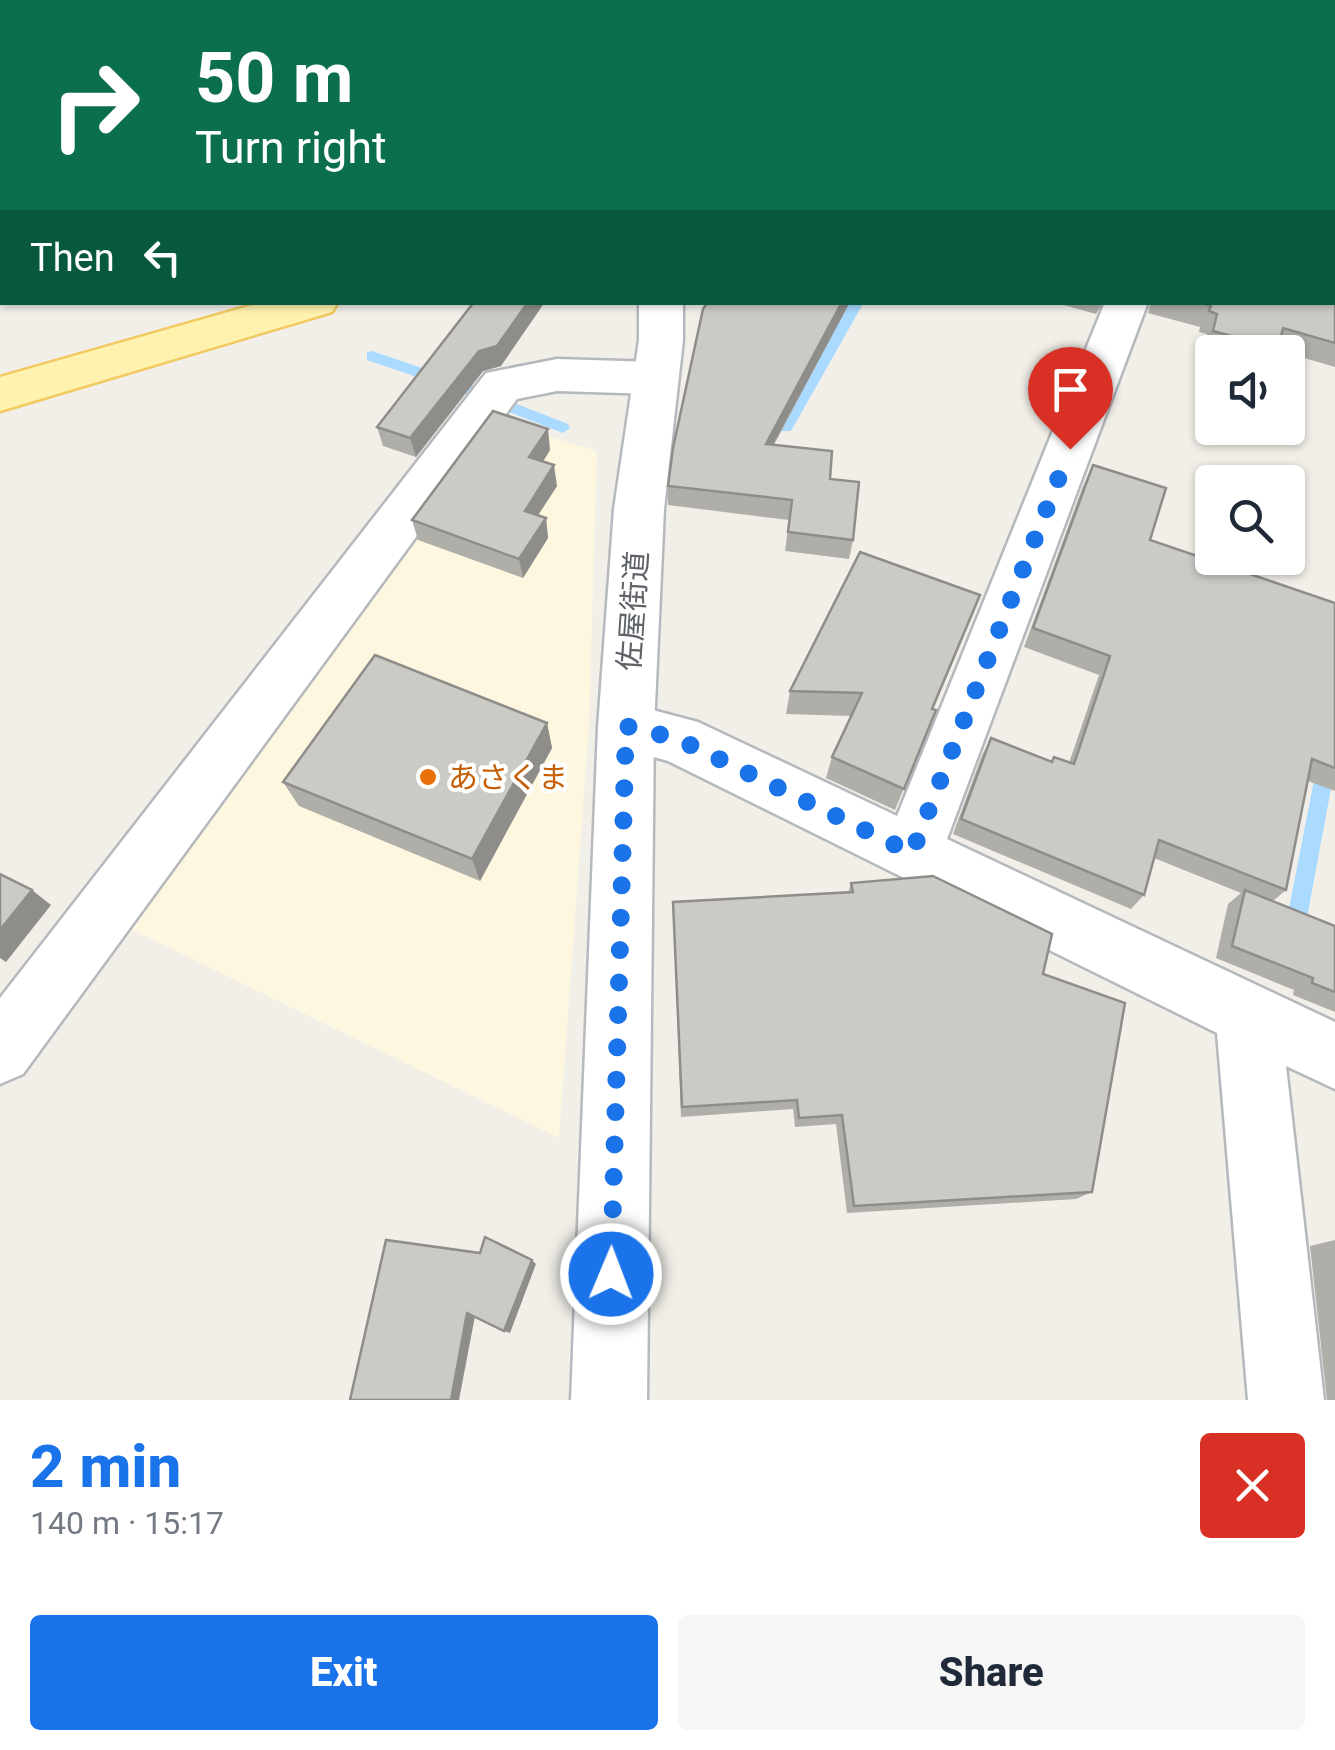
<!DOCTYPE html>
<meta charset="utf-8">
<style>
:root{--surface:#fff;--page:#f6f6f7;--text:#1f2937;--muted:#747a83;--accent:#1a73e8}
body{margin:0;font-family:Roboto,"Noto Sans JP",sans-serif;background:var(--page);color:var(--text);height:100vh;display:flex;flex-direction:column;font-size:38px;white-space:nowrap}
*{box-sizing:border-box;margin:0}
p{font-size:32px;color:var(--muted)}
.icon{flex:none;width:55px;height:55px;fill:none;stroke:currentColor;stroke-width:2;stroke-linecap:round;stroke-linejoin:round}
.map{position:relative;height:1400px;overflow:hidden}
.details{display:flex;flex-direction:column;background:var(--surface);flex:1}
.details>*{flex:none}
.banner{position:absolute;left:0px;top:0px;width:1335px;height:305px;box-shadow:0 2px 8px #0004;background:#0b6e4f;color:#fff;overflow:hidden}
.fabs{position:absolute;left:1195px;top:335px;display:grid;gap:20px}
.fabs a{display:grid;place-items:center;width:110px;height:110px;border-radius:10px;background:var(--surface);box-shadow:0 2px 8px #0004;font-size:50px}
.pin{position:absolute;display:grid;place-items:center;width:85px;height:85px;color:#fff;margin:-102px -42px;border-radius:50% 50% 50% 0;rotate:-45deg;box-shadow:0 0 10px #0007}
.pin .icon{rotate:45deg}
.me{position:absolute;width:110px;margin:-55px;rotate:1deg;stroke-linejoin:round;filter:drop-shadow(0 0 8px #0008)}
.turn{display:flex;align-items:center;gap:35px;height:210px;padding:0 30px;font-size:45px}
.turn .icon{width:130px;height:130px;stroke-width:2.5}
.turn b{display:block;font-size:70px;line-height:85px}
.then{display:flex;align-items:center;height:95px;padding:0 30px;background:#0003;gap:20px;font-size:38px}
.round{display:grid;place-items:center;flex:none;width:105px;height:105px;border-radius:10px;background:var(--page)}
.headline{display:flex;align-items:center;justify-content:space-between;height:170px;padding:0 30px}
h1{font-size:60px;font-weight:800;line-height:75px;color:var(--accent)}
.action{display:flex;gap:20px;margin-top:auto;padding:20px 30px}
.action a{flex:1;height:115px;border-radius:10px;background:var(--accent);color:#fff;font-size:40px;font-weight:800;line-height:115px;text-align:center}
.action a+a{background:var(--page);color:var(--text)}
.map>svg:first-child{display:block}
.commercial{fill:#fef7e0}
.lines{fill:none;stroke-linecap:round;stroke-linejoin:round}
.stream{fill:#aadaff;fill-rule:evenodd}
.street-casing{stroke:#b5b8bc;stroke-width:5}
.secondary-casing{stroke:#b6babf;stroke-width:5}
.primary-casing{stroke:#f2c960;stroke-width:5}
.path{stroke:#9cc7a9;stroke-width:5;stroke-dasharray:8 4;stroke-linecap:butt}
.street{fill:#fff;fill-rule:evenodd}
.secondary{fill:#fff;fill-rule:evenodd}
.primary{fill:#fff2af;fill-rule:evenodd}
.wall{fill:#afaea9}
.shaded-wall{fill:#8f8d8a}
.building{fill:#cccac5;stroke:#8f8d8a;stroke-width:2.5}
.route{stroke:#1a73e8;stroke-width:18;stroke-dasharray:0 32.4}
.food-dot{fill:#e8710a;stroke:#fff;stroke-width:4}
.labels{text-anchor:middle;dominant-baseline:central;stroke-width:8;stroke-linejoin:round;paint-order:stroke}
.street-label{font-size:30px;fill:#5f6368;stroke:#fff}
.food-label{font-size:30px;fill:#c56008;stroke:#fff;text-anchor:start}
</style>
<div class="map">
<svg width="1335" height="1400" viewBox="0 0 1335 1400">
<rect width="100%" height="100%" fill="#f1efe8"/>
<path class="commercial" d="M 479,415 L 597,451 L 589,725 L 559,1138 L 100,914 Z"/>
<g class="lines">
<g class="stream">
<rect x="0" y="244" width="2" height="8"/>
<path d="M 850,302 L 864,302 L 791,431 L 781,431 L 779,427 Z"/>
<path d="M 372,351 L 475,386 L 477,390 L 470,395 L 367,360 L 367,352 Z"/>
<path d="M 514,403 L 568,424 L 570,428 L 563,433 L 509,412 L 507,408 Z"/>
<path d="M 1335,711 L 1335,767 L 1304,934 L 1301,941 L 1294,943 L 1287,941 L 1284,934 L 1326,719 L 1329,714 Z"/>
</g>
<g class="street-casing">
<g id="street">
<path d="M 1105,302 L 1148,302 L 947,839 L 1335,1022 L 1335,1089 L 1286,1066 L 1324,1400 L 1248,1400 L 1217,1033 L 668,761 L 606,744 L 598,727 L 606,710 L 626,703 L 698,722 L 897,816 Z"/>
<path d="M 557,359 L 655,362 L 671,367 L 678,378 L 671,389 L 655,394 L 557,391 L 517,399 L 23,1074 L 0,1084 L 0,998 L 486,373 Z"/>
</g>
</g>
<g class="secondary-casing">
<path id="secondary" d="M 639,302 L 683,302 L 683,340 L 664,509 L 654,727 L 647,1400 L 571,1400 L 598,727 L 614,509 L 639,340 Z"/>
</g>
<g class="primary-casing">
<path id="primary" d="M 263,302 L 338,302 L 332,312 L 0,411 L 0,377 Z"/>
</g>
<path class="path" d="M 695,0 L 705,2"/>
<use href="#street" class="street"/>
<use href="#secondary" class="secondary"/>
<use href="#primary" class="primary"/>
</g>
<g class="wall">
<path d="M 1315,0 L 1335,0 L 1335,367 L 1277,350 L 1276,352 L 1212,352 L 1212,354 L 1203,352 L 1207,334 L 1199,332 L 1200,327 L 1148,313 L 1151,302 L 1332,302 L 1332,2 L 1314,2 Z"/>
<path d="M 474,302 L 501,366 L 483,371 L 416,457 L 383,446 L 377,427 Z"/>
<path d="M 708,302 L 850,302 L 774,445 L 830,479 L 853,540 L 849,559 L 785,551 L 789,520 L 668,505 L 668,486 Z"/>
<path d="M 1053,302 L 1103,302 L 1096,314 Z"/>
<path d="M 550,450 L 543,462 L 557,486 L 538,515 L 546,518 L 548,538 L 523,578 L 418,540 L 412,520 Z"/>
<path d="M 1093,465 L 1150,540 L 1335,603 L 1335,791 L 1308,781 L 1286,890 L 1273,901 L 1335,926 L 1335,1012 L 1293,995 L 1294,990 L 1216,958 L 1228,904 L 1241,893 L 1154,858 L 1144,895 L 1131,909 L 953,834 L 982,755 L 991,738 L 1051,761 L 1054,757 L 1069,763 L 1099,675 L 1024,647 L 1083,486 Z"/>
<path d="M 860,552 L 933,709 L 936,710 L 895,810 L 826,778 L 832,757 L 851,716 L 786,714 L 790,691 Z"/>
<path d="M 547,723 L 552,748 L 480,881 L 299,806 L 283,782 Z"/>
<path d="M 851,883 L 1043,974 L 1092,1192 L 1076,1199 L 847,1213 L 836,1124 L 795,1127 L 793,1109 L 681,1117 L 673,902 L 848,893 Z"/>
<path d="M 1335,1240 L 1335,1400 L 1327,1400 L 1310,1246 Z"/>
</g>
<g class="shaded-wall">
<path d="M 514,0 L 537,0 L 535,2 L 511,2 Z"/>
<path d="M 528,302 L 545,302 L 501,366 L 483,371 L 416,457 L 410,438 L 479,351 Z"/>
<path d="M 842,302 L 850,302 L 763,463 L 766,444 Z"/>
<path d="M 548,429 L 550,450 L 532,478 L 529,457 Z"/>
<path d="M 554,465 L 557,486 L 528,531 L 525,511 Z"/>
<path d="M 546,518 L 548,538 L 523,578 L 519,559 Z"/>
<path d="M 547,723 L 552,748 L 480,881 L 472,859 Z"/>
<path d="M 32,890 L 51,905 L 6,962 L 0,958 L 0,930 Z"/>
<path d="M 532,1260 L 536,1264 L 510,1333 L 504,1331 Z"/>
<path d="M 467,1313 L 475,1316 L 459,1400 L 451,1400 Z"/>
</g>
<g class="building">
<path d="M 188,0 L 514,0 L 511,2 L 185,2 Z"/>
<path d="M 828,0 L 1214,0 L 1213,2 L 826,2 Z"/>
<path d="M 1317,0 L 1335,0 L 1335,343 L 1283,328 L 1278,349 L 1213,331 L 1217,314 L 1209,311 L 1211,306 L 1198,302 L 1332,302 L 1332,2 L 1317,2 Z"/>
<path d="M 474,302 L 528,302 L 497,346 L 479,351 L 410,438 L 377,427 Z"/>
<path d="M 708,302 L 842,302 L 766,444 L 832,451 L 830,479 L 859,482 L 853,540 L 788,532 L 792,500 L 668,486 L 673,448 L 703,309 Z"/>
<path d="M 493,411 L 548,429 L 529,457 L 554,465 L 525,511 L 546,518 L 519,559 L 412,520 Z"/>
<path d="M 1093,465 L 1166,488 L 1150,540 L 1335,603 L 1335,768 L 1312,759 L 1286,890 L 1159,840 L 1144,895 L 961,819 L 991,738 L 1052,762 L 1054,757 L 1074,764 L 1110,656 L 1033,628 Z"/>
<path d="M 860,552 L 980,595 L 932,709 L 936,710 L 904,789 L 832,757 L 862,693 L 790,691 Z"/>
<path d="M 375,655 L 547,723 L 472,859 L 283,782 Z"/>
<path d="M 0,874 L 32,890 L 0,930 Z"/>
<path d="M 933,876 L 1052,934 L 1043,974 L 1125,1003 L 1092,1192 L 854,1206 L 842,1115 L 799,1118 L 797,1100 L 682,1107 L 673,902 L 853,892 L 851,883 Z"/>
<path d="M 1245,890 L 1335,926 L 1335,992 L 1312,983 L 1313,978 L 1232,946 Z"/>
<path d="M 485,1237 L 532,1260 L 504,1331 L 467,1313 L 451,1400 L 350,1400 L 386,1240 L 480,1253 Z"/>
</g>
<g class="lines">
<path class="route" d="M 611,1274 L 626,726 L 678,739 L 912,853 L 1070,449"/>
</g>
<circle class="food-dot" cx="428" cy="777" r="10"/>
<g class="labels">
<g class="street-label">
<text transform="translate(633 611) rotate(-86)">佐屋街道</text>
</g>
<g class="food-label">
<text x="448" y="777">あさくま</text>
</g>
</g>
</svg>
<div class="fabs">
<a><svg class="icon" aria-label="sound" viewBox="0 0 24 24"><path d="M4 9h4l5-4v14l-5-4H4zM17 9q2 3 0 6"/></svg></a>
<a><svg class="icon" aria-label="search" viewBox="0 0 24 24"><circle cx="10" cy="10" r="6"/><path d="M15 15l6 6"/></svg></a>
</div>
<div class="pin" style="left:1070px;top:449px;background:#d93025"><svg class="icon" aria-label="arrive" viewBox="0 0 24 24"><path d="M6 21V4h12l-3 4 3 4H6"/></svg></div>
<svg class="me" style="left:611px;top:1274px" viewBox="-20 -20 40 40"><circle r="17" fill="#1a73e8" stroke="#fff" stroke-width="3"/><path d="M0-11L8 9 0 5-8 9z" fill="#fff"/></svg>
<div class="banner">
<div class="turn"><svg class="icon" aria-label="right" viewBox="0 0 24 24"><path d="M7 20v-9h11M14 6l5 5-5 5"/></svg><div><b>50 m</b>Turn right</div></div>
<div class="then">Then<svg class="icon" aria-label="left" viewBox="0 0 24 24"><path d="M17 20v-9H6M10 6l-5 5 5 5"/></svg></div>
</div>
</div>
<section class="details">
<div class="headline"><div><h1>2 min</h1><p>140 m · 15:17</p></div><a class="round" style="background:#d93025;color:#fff"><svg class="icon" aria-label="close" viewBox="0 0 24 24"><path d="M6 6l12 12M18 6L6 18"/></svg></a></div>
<div class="action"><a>Exit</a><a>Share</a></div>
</section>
